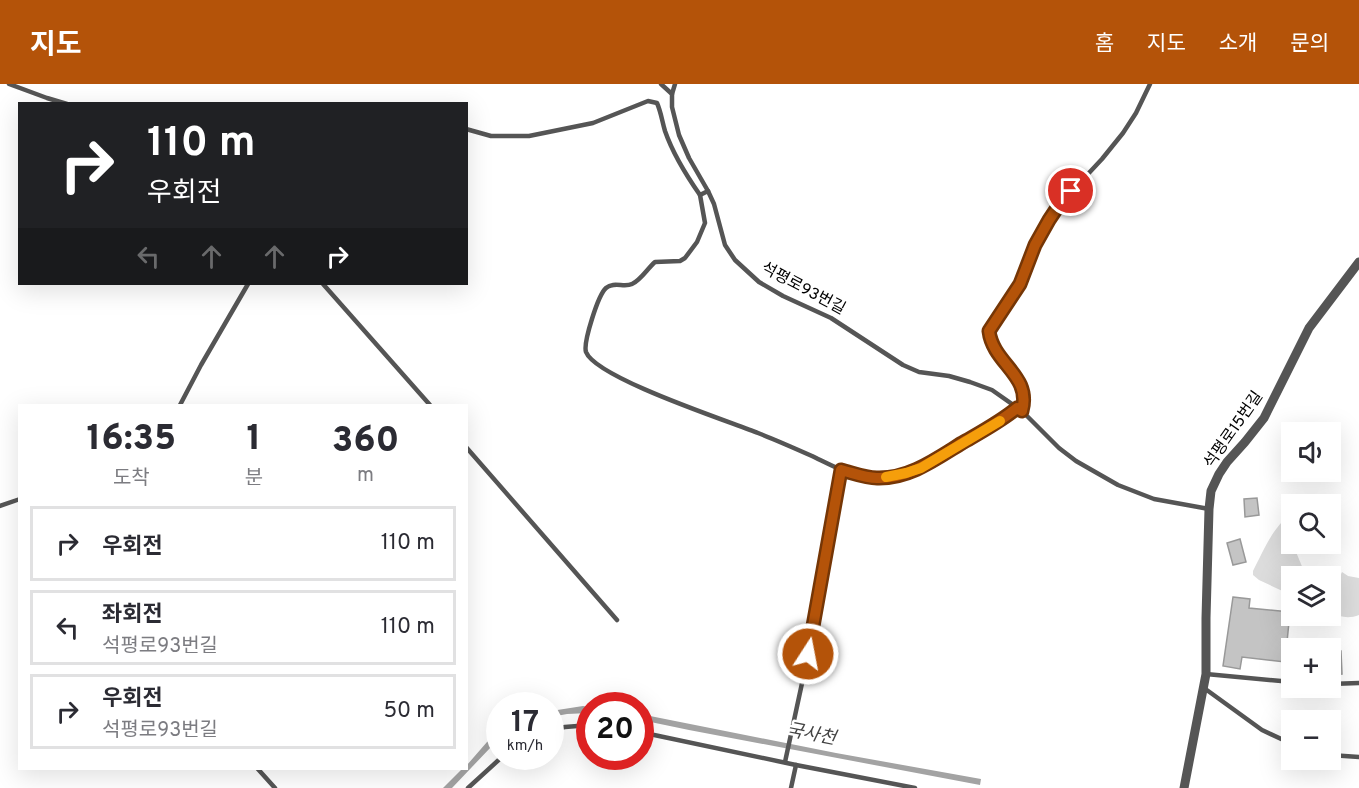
<!DOCTYPE html>
<html lang="ko">
<meta charset="utf-8">
<style>
:root{--surface:#fff;--page:#f2f2f3;--text:#2b2b33;--muted:#7c7c81;--line:#e1e1e2;--accent:#b45309}
body{margin:0;font-family:Overpass,"Noto Sans KR",sans-serif;background:var(--page);color:var(--text);height:100vh;display:flex;flex-direction:column;font-size:22px;white-space:nowrap}
*{box-sizing:border-box;margin:0}
p{font-size:20px;color:var(--muted)}
.icon{flex:none;width:33px;height:33px;fill:none;stroke:currentColor;stroke-width:2;stroke-linecap:round;stroke-linejoin:round}
.map{position:relative;flex:1;overflow:hidden}
.drawer{position:absolute;left:18px;top:320px;width:450px;height:366px;display:flex;flex-direction:column;background:var(--surface);border-radius:0px;box-shadow:0 6px 24px #0002}
.drawer>*{flex:none}
.top-card{position:absolute;left:18px;top:18px;width:450px;height:183px;border-radius:0px;box-shadow:0 6px 24px #0002;background:#202124;color:#fff;overflow:hidden}
.controls{position:absolute;left:1281px;top:338px;display:grid;gap:12px}
.controls a{display:grid;place-items:center;width:60px;height:60px;border-radius:0px;background:var(--surface);box-shadow:0 6px 24px #0002;font-size:30px}
.speed{position:absolute;left:486px;top:608px;display:flex;gap:12px;font-size:30px;font-weight:700;text-align:center}
.speed>*{display:grid;place-content:center;width:78px;height:78px;border-radius:50%;background:var(--surface);box-shadow:0 6px 24px #0002;line-height:1}
.speed small{font-size:15px;font-weight:400}
.speed .limit{border:9px solid #d22;background:#fff;color:#111}
.pin{position:absolute;display:grid;place-items:center;width:51px;height:51px;color:#fff;margin:-26px;border:3px solid #fff;border-radius:50%;box-shadow:0 2px 6px #0007}
.me{position:absolute;width:66px;margin:-33px;rotate:11deg;stroke-linejoin:round;filter:drop-shadow(0 0 4px #0008)}
.turn{display:flex;align-items:center;gap:21px;height:126px;padding:0 30px;font-size:27px}
.turn .icon{width:78px;height:78px;stroke-width:2.5}
.turn b{display:block;font-size:42px;line-height:51px}
.lanes{display:flex;align-items:center;height:57px;padding:0 30px;background:#0003;justify-content:center;gap:30px;direction:ltr}
.lanes .off{opacity:.35}
.eta{display:flex;justify-content:space-evenly;align-items:center;height:102px;text-align:center}
.eta b{font-size:36px;font-weight:800;line-height:42px}
ul{padding:0;list-style:none}
li{display:flex;align-items:center;gap:18px;height:75px;margin:0 12px 9px;padding:0 18px;border:3px solid var(--line);border-radius:0px}
li div{flex:1}
li b{display:block;font-size:22px}
li em{font-style:normal}
header{display:flex;align-items:center;gap:36px;box-sizing:border-box;height:84px;padding:0 30px;background:var(--accent);color:#fff}
header strong{font-size:28px}
nav{display:flex;gap:33px;margin-inline-start:auto;font-size:21px}
.map>svg:first-child{display:block}
.green{fill:#dcdcdc}
.water{fill:#a3a3a3}
.building{fill:#c4c4c4;stroke:#999;stroke-width:1.5}
.lines{fill:none;stroke-linecap:round;stroke-linejoin:round}
.service{stroke:#555;stroke-width:4.5}
.minor{stroke:#555;stroke-width:9}
.route-casing{stroke:#753606;stroke-width:15}
.route{stroke:#b45309;stroke-width:10}
.slow{stroke:#f59e0b;stroke-width:10}
.labels{text-anchor:middle;dominant-baseline:central;stroke-width:5;stroke-linejoin:round;paint-order:stroke}
.street-label{font-size:16px;fill:#000;stroke:#fff}
.water-label{font-size:18px;font-style:italic;fill:#444;stroke:#fff}
</style>
<header>
<strong>지도</strong>
<nav><a>홈</a><a>지도</a><a>소개</a><a>문의</a></nav>
</header>
<div class="map">
<svg width="1359" height="704" viewBox="0 0 1359 704">
<rect width="100%" height="100%" fill="#fff"/>
<g class="green">
<path d="M 1291,431 L 1292,459 L 1308,459 L 1298,465 L 1296,468 L 1306,492 L 1292,492 L 1291,511 L 1259,496 L 1253,491 L 1253,487 C 1262,470 1274,440 1291,431 Z"/>
<path d="M 1342,488 L 1348,492 L 1359,494 L 1359,531 C 1349,535 1340,533 1331,529 L 1331,502 L 1337,499 Z"/>
</g>
<g class="water">
<path d="M 583,622 L 589,623 L 589,629 L 567,630 L 551,633 L 551,627 Z"/>
<path d="M 640,630 L 836,669 L 981,695 L 980,701 L 689,646 L 641,636 Z"/>
<path d="M 499,649 L 499,657 L 491,663 L 452,704 L 443,704 L 463,684 L 466,684 L 467,681 L 487,658 Z"/>
</g>
<g class="building">
<path d="M 1257,414 L 1259,431 L 1245,433 L 1244,415 Z"/>
<path d="M 1240,455 L 1246,478 L 1233,481 L 1227,459 Z"/>
<path d="M 1233,513 L 1250,515 L 1249,524 L 1290,528 L 1285,578 L 1242,573 L 1240,585 L 1223,582 Z"/>
<path d="M 1330,567 L 1341,567 L 1342,590 L 1330,591 Z"/>
</g>
<g class="lines">
<g class="service">
<path d="M 9,0 L 47,14 L 67,20"/>
<path d="M 661,0 L 672,10 L 672,23 L 679,51 L 689,74 L 708,107 L 714,120 L 725,161 L 735,176 L 759,198 L 783,212 L 831,234 L 903,281 L 919,288 L 949,292 L 970,298 L 992,306 L 1022,327 L 1059,364 L 1076,377 L 1118,401 L 1154,415 L 1209,425"/>
<path d="M 672,10 L 675,0"/>
<path d="M 466,45 L 491,52 L 529,52 L 593,39 L 648,17 L 657,19 C 661,28 662,37 665,47 C 673,70 686,91 700,111 L 708,107"/>
<path d="M 700,111 L 705,139 L 697,158 L 685,174 L 680,177 L 655,178 C 647,185 641,196 632,200 C 624,204 614,197 606,204 C 598,211 583,259 586,268 C 596,294 728,337 758,349 C 776,356 794,364 812,372 C 833,382 857,396 881,394 C 913,391 937,374 964,358 C 982,347 1000,337 1017,324"/>
<path d="M 323,200 L 430,321"/>
<path d="M 180,321 L 201,281 L 248,200"/>
<path d="M 1022,327 C 1032,291 993,280 989,247 L 1020,200 L 1035,161 L 1059,121 L 1102,75 L 1123,49 L 1136,29 L 1150,0"/>
<path d="M 466,363 L 617,536"/>
<path d="M 0,422 L 20,415"/>
<path d="M 1206,590 L 1292,598"/>
<path d="M 1330,600 L 1359,599"/>
<path d="M 1204,604 L 1262,646 L 1292,660"/>
<path d="M 550,646 L 565,643 L 590,641"/>
<path d="M 640,648 L 796,681 L 915,704"/>
<path d="M 1330,671 L 1359,673"/>
<path d="M 785,678 L 804,590 L 841,386"/>
<path d="M 257,684 L 275,704"/>
<path d="M 468,704 L 503,672"/>
<path d="M 791,704 L 796,681"/>
</g>
<path class="minor" d="M 1184,704 L 1206,590 L 1206,534 L 1209,425 L 1211,407 L 1219,390 L 1227,378 L 1245,358 L 1264,334 L 1309,244 L 1359,178"/>
</g>
<g class="lines">
<g class="route-casing">
<path id="route" d="M 808,570 L 841,386 C 853,389 865,394 877,394 C 909,395 936,375 962,359 C 981,348 1000,338 1017,324 L 1022,327 C 1032,291 993,280 989,247 L 1020,200 L 1035,161 L 1049,136 L 1059,121 L 1071,107"/>
</g>
<use href="#route" class="route"/>
<path class="slow" d="M 886,393 L 906,389 L 921,384 L 1000,337"/>
</g>
<g class="labels">
<g class="street-label">
<text transform="translate(803 205) rotate(28)">석평로93번길</text>
<text transform="translate(1234 346) rotate(-55)">석평로15번길</text>
</g>
<g class="water-label">
<text transform="translate(811 651) rotate(11)">국사천</text>
</g>
</g>
</svg>
<div class="controls">
<a><svg class="icon" aria-label="sound" viewBox="0 0 24 24"><path d="M4 9h4l5-4v14l-5-4H4zM17 9q2 3 0 6"/></svg></a>
<a><svg class="icon" aria-label="search" viewBox="0 0 24 24"><circle cx="10" cy="10" r="6"/><path d="M15 15l6 6"/></svg></a>
<a><svg class="icon" aria-label="layers" viewBox="0 0 24 24"><path d="M12 4l9 5-9 5-9-5zM3 14l9 5 9-5"/></svg></a>
<a>+</a>
<a>−</a>
</div>
<div class="speed"><div>17<small>km/h</small></div><div class="limit">20</div></div>
<div class="pin" style="left:1071px;top:107px;background:#d93025"><svg class="icon" aria-label="arrive" viewBox="0 0 24 24"><path d="M6 21V4h12l-3 4 3 4H6"/></svg></div>
<svg class="me" style="left:808px;top:570px" viewBox="-20 -20 40 40"><circle r="17" fill="#b45309" stroke="#fff" stroke-width="3"/><path d="M0-11L8 9 0 5-8 9z" fill="#fff"/></svg>
<div class="top-card">
<div class="turn"><svg class="icon" aria-label="right" viewBox="0 0 24 24"><path d="M7 20v-9h11M14 6l5 5-5 5"/></svg><div><b>110 m</b>우회전</div></div>
<div class="lanes"><svg class="icon off" aria-label="left" viewBox="0 0 24 24"><path d="M17 20v-9H6M10 6l-5 5 5 5"/></svg><svg class="icon off" aria-label="ahead" viewBox="0 0 24 24"><path d="M12 20V5M6 11l6-6 6 6"/></svg><svg class="icon off" aria-label="ahead" viewBox="0 0 24 24"><path d="M12 20V5M6 11l6-6 6 6"/></svg><svg class="icon" aria-label="right" viewBox="0 0 24 24"><path d="M7 20v-9h11M14 6l5 5-5 5"/></svg></div>
</div>
<section class="drawer">
<div class="eta">
<div><b>16:35</b><p>도착</p></div>
<div><b>1</b><p>분</p></div>
<div><b>360</b><p>m</p></div>
</div>
<ul>
<li><svg class="icon" aria-label="right" viewBox="0 0 24 24"><path d="M7 20v-9h11M14 6l5 5-5 5"/></svg><div><b>우회전</b></div><em>110 m</em></li>
<li><svg class="icon" aria-label="left" viewBox="0 0 24 24"><path d="M17 20v-9H6M10 6l-5 5 5 5"/></svg><div><b>좌회전</b><p>석평로93번길</p></div><em>110 m</em></li>
<li><svg class="icon" aria-label="right" viewBox="0 0 24 24"><path d="M7 20v-9h11M14 6l5 5-5 5"/></svg><div><b>우회전</b><p>석평로93번길</p></div><em>50 m</em></li>
</ul>
</section>
</div>
